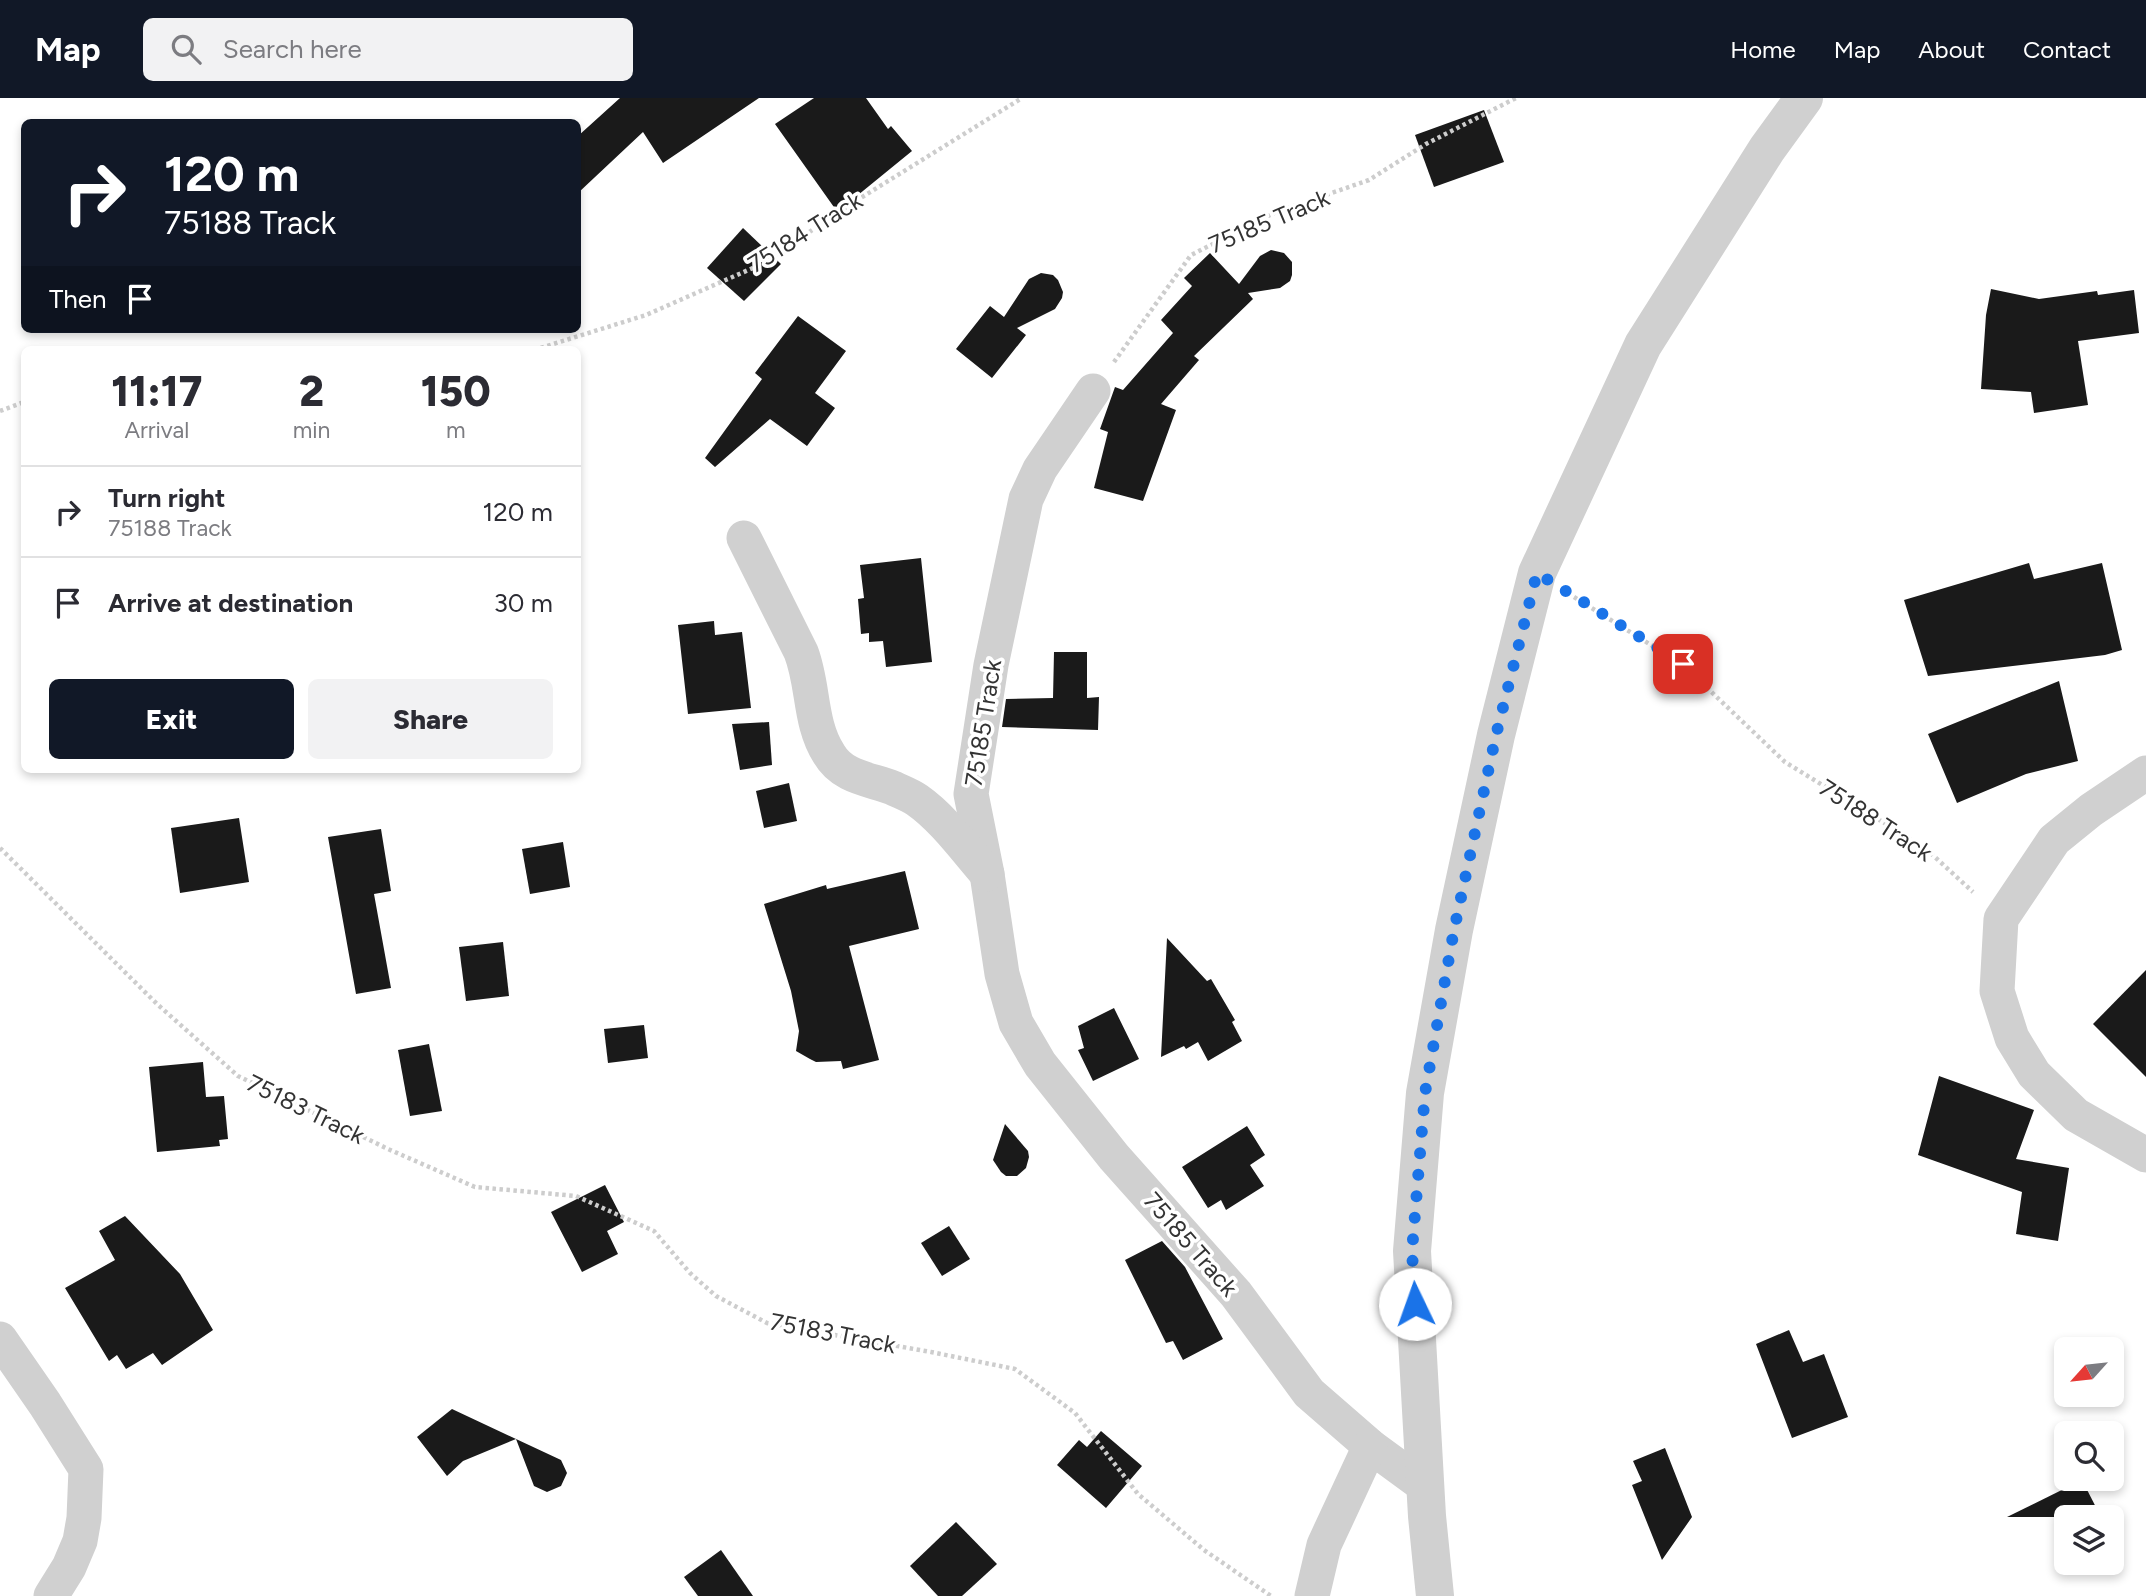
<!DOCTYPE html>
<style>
:root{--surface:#fff;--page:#f2f2f3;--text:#2b2b33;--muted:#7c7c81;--line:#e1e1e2;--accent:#111827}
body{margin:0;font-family:Figtree,sans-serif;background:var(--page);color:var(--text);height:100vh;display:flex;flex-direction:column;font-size:26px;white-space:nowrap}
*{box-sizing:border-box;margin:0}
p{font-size:23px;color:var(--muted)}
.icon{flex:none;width:38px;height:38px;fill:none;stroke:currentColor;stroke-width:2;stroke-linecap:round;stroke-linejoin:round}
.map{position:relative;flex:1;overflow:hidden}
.panel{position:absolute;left:21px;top:248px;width:560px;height:427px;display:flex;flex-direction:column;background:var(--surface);border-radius:10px;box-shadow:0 4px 10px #0003}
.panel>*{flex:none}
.banner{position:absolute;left:21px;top:21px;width:560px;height:214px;border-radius:10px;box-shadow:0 4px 10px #0003;background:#111827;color:#fff;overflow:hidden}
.needle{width:46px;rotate:243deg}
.fabs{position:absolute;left:2054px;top:1239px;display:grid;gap:14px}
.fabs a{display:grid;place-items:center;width:70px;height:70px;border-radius:10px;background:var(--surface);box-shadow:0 4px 10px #0003;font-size:35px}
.pin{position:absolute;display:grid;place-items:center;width:60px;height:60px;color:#fff;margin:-30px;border-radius:14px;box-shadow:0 4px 10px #0006}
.me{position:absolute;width:77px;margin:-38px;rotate:357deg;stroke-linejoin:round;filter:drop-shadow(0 0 5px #0008)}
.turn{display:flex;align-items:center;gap:24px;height:147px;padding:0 28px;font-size:32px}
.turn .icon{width:91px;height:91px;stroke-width:2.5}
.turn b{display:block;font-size:49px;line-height:60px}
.then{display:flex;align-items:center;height:66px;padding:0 28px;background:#0003;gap:14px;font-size:26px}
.eta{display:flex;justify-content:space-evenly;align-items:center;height:119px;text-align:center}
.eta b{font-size:42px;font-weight:800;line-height:49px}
.button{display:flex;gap:14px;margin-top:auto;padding:14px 28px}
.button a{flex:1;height:80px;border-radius:10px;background:var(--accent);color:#fff;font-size:28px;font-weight:800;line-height:80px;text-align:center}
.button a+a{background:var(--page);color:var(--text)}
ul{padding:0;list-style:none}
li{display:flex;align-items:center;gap:21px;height:91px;padding:0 28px;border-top:2px solid var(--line)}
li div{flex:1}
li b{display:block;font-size:26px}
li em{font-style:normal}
header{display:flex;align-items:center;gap:42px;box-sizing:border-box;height:98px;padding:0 35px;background:var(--accent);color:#fff}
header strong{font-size:33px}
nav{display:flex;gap:38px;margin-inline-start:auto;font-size:24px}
.search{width:490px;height:63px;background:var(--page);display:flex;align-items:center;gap:18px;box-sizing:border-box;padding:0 24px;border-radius:10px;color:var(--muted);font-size:26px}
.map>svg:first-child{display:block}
.building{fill:#1a1a1a}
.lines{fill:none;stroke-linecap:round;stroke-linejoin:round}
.path{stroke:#cdcdcd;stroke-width:4.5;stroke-dasharray:3.5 3.5;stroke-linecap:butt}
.minor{stroke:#d0d0d0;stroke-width:35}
.tertiary{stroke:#d0d0d0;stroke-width:38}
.route{stroke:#1a73e8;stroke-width:12;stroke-dasharray:0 21.6}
.labels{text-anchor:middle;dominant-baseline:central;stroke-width:7;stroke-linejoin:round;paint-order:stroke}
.street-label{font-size:24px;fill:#333;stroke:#fff}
</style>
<header>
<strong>Map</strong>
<div class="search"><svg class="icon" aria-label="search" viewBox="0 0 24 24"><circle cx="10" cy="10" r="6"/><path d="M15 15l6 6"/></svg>Search here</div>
<nav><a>Home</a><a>Map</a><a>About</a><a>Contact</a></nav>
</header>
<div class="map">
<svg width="2146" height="1498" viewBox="0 0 2146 1498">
<rect width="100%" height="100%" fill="#fff"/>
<g class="building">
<path d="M 620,0 L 759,0 L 663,65 L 643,34 L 578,95 L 578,38 Z"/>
<path d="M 814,0 L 866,0 L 888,31 L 891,28 L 912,53 L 847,106 L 845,103 L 836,112 L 775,26 Z"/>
<path d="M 1484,12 L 1504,64 L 1434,89 L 1415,37 Z"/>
<path d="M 743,130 L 781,166 L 744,203 L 707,170 Z"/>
<path d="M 1271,152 L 1284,155 L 1292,164 L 1292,177 L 1290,183 L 1280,190 L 1248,195 L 1253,201 L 1194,258 L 1199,262 L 1161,306 L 1176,312 L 1143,403 L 1094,390 L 1108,334 L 1100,331 L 1115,289 L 1123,292 L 1173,235 L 1161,222 L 1192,188 L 1184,180 L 1210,155 L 1239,186 L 1260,158 Z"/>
<path d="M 1041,175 L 1053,177 L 1058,182 L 1063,194 L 1062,200 L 1055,211 L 1017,230 L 1026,237 L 992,280 L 956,251 L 990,208 L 1004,219 L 1029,181 Z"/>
<path d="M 1991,191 L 2039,201 L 2097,193 L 2098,197 L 2134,192 L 2139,235 L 2078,243 L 2088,307 L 2034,315 L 2031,294 L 1981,291 L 1986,217 Z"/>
<path d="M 798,218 L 846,253 L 815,295 L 835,310 L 807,348 L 770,321 L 715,369 L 705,360 L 762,281 L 755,275 Z"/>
<path d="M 921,460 L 932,564 L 886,569 L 883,543 L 869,544 L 869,535 L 861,536 L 858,501 L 864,500 L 860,467 Z"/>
<path d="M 2029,465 L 2034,481 L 2102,465 L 2122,552 L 2105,557 L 1928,578 L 1904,502 Z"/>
<path d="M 714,523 L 715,537 L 742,534 L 751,610 L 688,616 L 678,527 Z"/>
<path d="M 1054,554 L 1087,554 L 1087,600 L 1099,599 L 1098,632 L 1002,629 L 1006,601 L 1053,600 Z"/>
<path d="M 2059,583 L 2078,663 L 2026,676 L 1957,705 L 1928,636 Z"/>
<path d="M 769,624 L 772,667 L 740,672 L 732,626 Z"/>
<path d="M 789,685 L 797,723 L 764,730 L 756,693 Z"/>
<path d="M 239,720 L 249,784 L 180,795 L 171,730 Z"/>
<path d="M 381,731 L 391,793 L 374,796 L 391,890 L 356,896 L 328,739 Z"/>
<path d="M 563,744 L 570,789 L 530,796 L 522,751 Z"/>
<path d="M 905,773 L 919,831 L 849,848 L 879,962 L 843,971 L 841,963 L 816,964 L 810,961 L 796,953 L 799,933 L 791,893 L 764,806 L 826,787 L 827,791 Z"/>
<path d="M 1167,840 L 1207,883 L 1211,881 L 1235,922 L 1232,924 L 1242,943 L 1208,963 L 1198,944 L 1186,951 L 1184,948 L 1161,959 Z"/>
<path d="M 503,844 L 509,898 L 466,903 L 459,849 Z"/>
<path d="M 2146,872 L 2146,979 L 2093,926 Z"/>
<path d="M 1114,910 L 1139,961 L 1093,983 L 1078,952 L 1084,950 L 1078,928 Z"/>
<path d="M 644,927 L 648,960 L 608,965 L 604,931 Z"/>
<path d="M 429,946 L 442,1013 L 410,1018 L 398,952 Z"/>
<path d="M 203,964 L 206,999 L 224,998 L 228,1041 L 219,1042 L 220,1048 L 157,1054 L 149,969 Z"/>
<path d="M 1939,978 L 2034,1012 L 2016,1061 L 2069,1070 L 2058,1143 L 2016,1136 L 2022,1094 L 1918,1057 Z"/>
<path d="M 1005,1026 L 1028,1053 L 1029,1059 L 1026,1070 L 1017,1078 L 1006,1078 L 1001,1074 L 993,1062 Z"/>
<path d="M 1247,1028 L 1265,1057 L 1250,1067 L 1264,1088 L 1226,1112 L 1221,1102 L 1208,1110 L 1182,1069 Z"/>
<path d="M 605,1087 L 624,1124 L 607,1133 L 618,1156 L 582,1174 L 551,1114 Z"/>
<path d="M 125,1118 L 180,1176 L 213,1232 L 162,1267 L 153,1255 L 126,1271 L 117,1257 L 109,1263 L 65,1190 L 115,1162 L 99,1133 Z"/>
<path d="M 949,1128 L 970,1161 L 942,1178 L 921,1145 Z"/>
<path d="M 1162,1143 L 1185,1169 L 1223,1241 L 1183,1262 L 1173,1243 L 1166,1245 L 1125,1162 Z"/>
<path d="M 1789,1232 L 1803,1264 L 1824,1256 L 1848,1319 L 1792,1340 L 1756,1246 Z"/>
<path d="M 452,1311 L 561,1362 L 567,1375 L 561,1388 L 547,1394 L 534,1388 L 516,1341 L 463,1363 L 447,1378 L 417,1339 Z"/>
<path d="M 1101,1333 L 1142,1368 L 1106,1410 L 1057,1367 L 1079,1342 L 1087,1349 Z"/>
<path d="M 1665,1350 L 1692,1419 L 1662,1462 L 1632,1387 L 1642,1383 L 1633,1363 Z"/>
<path d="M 2082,1382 L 2101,1419 L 2007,1419 Z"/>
<path d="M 956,1424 L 997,1466 L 962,1498 L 938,1498 L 910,1468 Z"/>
<path d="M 721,1452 L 753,1498 L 698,1498 L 684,1479 Z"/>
</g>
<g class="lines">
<g class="path">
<path d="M 534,252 L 646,217 L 762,166 L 851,106 L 1022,0"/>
<path d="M 1114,264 L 1191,157 L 1274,115 L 1369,82 L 1426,46 L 1516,0"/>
<path d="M 0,313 L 24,304"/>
<path d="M 1574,499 L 1683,567 L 1785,664 L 1925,750 L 1973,794"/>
<path d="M 0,750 L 157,906 L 238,978 L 388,1051 L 475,1089 L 576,1098 L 654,1133 L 690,1175 L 716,1198 L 767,1225 L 931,1254 L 1015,1271 L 1075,1315 L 1138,1396 L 1204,1452 L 1271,1498"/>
</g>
<g class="minor">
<path d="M 1093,293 L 1040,371 L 1026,401 L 991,567 L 971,696 L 987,776 L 1002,876 L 1016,925 L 1040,966 L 1114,1059 L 1236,1196 L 1309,1295 L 1370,1348 L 1426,1389"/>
<path d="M 744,440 L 801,554 C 814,587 809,625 829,656 C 843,680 870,681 893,690 C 901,694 910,697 917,702 C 943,720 966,752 987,776"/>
<path d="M 2146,675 L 2091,712 L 2054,742 L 2001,821 L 1997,893 L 2012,940 L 2034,976 L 2076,1017 L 2146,1057"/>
<path d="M 0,1241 L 45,1306 L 86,1371 L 84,1420 L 80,1443 L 69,1469 L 51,1498"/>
<path d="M 1312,1498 L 1324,1447 L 1370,1348"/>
</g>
<path class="tertiary" d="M 1435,1498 L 1427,1418 L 1412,1153 L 1425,995 L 1454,832 L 1496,637 L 1537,475 L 1643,247 L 1767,51 L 1804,0"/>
</g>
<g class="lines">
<path class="route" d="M 1415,1206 L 1412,1153 L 1425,995 L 1454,832 L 1496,637 L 1537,475 L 1683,566"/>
</g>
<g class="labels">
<g class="street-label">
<text transform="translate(1269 123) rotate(-23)">75185 Track</text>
<text transform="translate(805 134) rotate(-32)">75184 Track</text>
<text transform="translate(983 625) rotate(-81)">75185 Track</text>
<text transform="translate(1876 722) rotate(33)">75188 Track</text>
<text transform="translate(306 1011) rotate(26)">75183 Track</text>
<text transform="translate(1191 1146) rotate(49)">75185 Track</text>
<text transform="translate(833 1235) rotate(11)">75183 Track</text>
</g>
</g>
</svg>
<div class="fabs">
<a><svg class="needle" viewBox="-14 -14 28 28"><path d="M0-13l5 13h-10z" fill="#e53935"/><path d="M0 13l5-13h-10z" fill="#7c7c81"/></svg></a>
<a><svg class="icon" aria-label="search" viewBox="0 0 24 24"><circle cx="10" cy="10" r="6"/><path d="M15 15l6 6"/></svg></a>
<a><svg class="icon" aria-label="layers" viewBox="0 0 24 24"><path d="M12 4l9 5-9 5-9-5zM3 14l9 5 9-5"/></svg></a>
</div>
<div class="pin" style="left:1683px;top:566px;background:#d93025"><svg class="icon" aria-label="arrive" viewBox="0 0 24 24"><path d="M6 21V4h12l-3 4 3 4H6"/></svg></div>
<svg class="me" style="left:1415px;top:1206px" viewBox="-20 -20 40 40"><circle r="19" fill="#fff"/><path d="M0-13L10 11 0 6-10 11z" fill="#1a73e8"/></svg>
<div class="banner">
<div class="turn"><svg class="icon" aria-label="right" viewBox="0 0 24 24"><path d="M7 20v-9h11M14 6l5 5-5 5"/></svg><div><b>120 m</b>75188 Track</div></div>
<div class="then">Then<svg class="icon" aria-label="arrive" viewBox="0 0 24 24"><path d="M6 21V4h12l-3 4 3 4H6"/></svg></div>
</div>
<section class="panel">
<div class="eta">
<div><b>11:17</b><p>Arrival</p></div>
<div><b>2</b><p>min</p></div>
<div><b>150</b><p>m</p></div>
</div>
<ul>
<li><svg class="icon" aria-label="right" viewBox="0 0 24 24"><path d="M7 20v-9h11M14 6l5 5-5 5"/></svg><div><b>Turn right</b><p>75188 Track</p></div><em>120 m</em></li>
<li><svg class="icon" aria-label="arrive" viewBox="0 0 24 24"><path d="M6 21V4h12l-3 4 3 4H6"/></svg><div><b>Arrive at destination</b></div><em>30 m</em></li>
</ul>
<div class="button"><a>Exit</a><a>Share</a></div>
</section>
</div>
